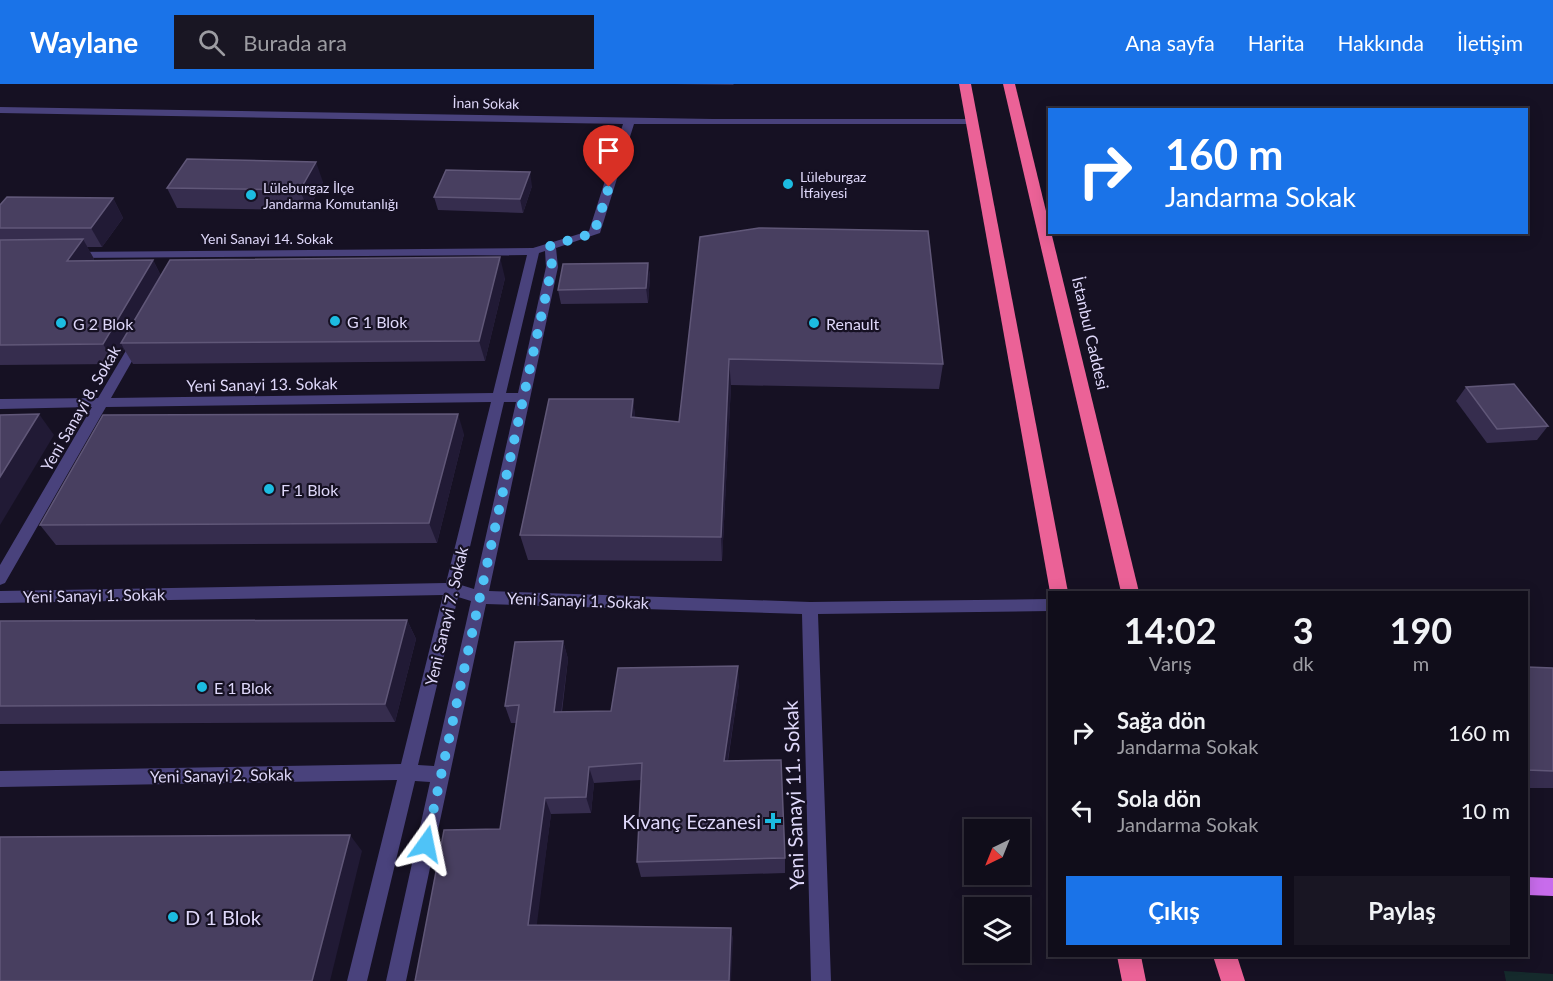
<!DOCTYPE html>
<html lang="tr">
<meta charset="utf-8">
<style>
:root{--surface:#100d1a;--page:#191623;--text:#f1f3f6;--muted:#9c9ca2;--line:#302d39;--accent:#1a73e8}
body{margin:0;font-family:Lato,sans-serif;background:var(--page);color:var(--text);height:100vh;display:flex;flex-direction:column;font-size:22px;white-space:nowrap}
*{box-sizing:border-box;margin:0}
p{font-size:20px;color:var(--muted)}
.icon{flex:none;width:33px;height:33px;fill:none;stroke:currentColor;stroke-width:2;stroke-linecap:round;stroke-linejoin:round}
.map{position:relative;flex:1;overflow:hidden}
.side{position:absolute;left:1048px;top:507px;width:480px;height:366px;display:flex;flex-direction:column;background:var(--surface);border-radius:0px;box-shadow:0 3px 15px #0003,0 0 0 2px var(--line)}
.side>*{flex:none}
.guide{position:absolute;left:1048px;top:24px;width:480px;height:126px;border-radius:0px;box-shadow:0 3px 15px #0003,0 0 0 2px var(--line);background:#1a73e8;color:#fff;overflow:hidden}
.needle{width:39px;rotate:223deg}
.tools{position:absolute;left:964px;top:735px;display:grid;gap:12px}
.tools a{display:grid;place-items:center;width:66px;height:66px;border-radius:0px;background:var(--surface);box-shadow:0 3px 15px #0003,0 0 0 2px var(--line);font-size:30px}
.pin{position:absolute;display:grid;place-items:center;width:51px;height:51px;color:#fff;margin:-62px -26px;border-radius:50% 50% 50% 0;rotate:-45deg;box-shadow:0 0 6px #0007}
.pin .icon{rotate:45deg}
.me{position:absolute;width:66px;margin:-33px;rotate:12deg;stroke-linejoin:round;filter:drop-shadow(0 0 4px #0008)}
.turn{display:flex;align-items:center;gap:21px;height:126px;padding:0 18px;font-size:27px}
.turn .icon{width:78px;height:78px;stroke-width:2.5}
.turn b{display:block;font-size:42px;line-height:51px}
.eta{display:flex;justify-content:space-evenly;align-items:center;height:102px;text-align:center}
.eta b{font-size:36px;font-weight:700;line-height:42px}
.action{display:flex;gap:12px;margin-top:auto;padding:12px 18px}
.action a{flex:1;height:69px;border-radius:0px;background:var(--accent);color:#fff;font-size:24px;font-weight:700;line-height:69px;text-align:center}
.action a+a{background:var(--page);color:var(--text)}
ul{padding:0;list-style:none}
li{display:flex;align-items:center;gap:18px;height:78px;padding:0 18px}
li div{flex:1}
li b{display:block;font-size:22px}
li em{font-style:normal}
header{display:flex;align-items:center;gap:36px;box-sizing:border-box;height:84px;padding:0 30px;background:var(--accent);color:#fff}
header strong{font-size:28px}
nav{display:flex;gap:33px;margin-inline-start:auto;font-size:21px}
.search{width:420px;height:54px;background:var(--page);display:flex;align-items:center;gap:15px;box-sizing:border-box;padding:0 21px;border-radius:0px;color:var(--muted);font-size:22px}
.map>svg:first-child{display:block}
.green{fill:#152a2c}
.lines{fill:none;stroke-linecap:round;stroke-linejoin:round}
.minor{fill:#49427c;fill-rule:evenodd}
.major{fill:#c86cec;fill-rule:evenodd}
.highway{fill:#eb6297;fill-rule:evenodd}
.wall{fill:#362d4e}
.shaded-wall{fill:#211a35}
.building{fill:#483f60;stroke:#605778;stroke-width:1.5}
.route{stroke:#4fc3f7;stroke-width:10;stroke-dasharray:0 18}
.poi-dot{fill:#1cbce1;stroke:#161123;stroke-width:2}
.labels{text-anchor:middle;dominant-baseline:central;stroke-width:4.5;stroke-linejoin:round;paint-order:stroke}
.far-street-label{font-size:14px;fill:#dfd8fa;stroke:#161123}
.far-poi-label{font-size:14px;fill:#dfd8fa;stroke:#161123;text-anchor:start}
.poi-label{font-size:16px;fill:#dfd8fa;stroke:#161123;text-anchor:start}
.street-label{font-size:16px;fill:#dfd8fa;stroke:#161123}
.near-street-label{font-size:20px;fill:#dfd8fa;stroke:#161123}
.near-poi-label{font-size:20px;fill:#dfd8fa;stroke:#161123;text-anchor:end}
</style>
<header>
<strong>Waylane</strong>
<div class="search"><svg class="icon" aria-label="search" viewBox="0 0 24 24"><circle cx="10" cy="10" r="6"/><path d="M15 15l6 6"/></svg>Burada ara</div>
<nav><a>Ana sayfa</a><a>Harita</a><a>Hakkında</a><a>İletişim</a></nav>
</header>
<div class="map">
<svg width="1553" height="897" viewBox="0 0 1553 897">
<rect width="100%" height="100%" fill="#161123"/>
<path class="green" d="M 1504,887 L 1553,890 L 1553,897 L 1506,897 Z"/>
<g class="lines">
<path class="minor" d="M 0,23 L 713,35 L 975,35 L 975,39 L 971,40 L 634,40 L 600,149 L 556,164 L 558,183 L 489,507 L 810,518 L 1050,515 L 1050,527 L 818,530 L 831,897 L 811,897 L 802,530 L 486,520 L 406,897 L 386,897 L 430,698 L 415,697 L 367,897 L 347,897 L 397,696 L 0,703 L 0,687 L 401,680 L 443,511 L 0,519 L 0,507 L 446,499 L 491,318 L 106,323 L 5,499 L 0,501 L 0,481 L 92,323 L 0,325 L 0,315 L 98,314 L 134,253 L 138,252 L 144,256 L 111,314 L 493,309 L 527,171 L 72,174 L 68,172 L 68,168 L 533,164 L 589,147 L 623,40 L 0,29 ZM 545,167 L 546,183 L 518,309 L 506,309 L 539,169 ZM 504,318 L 516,318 L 474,505 L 461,501 ZM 458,513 L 471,517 L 434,682 L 418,681 Z"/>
<path class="major" d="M 1527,793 L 1553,794 L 1553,812 L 1527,811 Z"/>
<g class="highway">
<path d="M 959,0 L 971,0 L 1068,508 L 1050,508 Z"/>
<path d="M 1003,0 L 1015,0 L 1139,508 L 1121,508 Z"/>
<path d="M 1117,872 L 1141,872 L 1146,897 L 1122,897 Z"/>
<path d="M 1213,872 L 1237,872 L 1245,897 L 1221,897 Z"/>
</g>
</g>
<g class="wall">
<path d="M 674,0 L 734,0 L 733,1 Z"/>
<path d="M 323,98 L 308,126 L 177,124 L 167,104 Z"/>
<path d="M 532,102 L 523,129 L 438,126 L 434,113 Z"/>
<path d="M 113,114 L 123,134 L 102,163 L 87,163 L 94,175 L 93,177 L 153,176 L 161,192 L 505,194 L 485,277 L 133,280 L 124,265 L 115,280 L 0,281 L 0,121 Z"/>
<path d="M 700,153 L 943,280 L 939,305 L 731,301 L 722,477 L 528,476 L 520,451 L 633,315 L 635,333 L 679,338 Z"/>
<path d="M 648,179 L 650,193 L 648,219 L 561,220 L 558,206 Z"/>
<path d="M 1466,303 L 1548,342 L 1537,356 L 1487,359 L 1456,317 Z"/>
<path d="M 464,350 L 437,459 L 56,461 L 40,441 Z"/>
<path d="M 407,536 L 416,555 L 395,638 L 0,640 L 0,537 Z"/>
<path d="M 563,557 L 568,575 L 562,628 L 611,627 L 739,600 L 728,677 L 785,774 L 785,789 L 641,793 L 637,778 L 641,696 L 594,699 L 591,729 L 551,730 L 536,841 L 731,844 L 733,857 L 415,897 L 500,745 L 516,639 L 511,639 L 505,622 Z"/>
<path d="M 1527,583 L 1553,584 L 1553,704 L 1527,704 Z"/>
</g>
<g class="shaded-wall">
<path d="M 316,78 L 323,98 L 308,126 L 300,106 Z"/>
<path d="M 530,88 L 532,102 L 523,129 L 520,115 Z"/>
<path d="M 113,114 L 123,134 L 102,163 L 91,144 Z"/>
<path d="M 83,155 L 94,175 L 79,197 L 67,177 Z"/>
<path d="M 500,173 L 505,194 L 485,277 L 479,257 Z"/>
<path d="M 153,176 L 163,196 L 121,259 L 124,265 L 115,280 L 103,260 Z"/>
<path d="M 648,179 L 650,193 L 648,219 L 646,204 Z"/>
<path d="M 729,275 L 731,301 L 722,477 L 721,453 Z"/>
<path d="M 633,315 L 636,340 L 631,333 Z"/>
<path d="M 39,330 L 54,351 L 0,441 L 0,393 Z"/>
<path d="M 458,330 L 464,350 L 437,459 L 429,439 Z"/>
<path d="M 407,536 L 416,555 L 395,638 L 385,620 Z"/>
<path d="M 563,557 L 568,575 L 559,645 L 554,628 Z"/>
<path d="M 738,582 L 739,600 L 725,694 L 724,677 Z"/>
<path d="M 589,683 L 594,699 L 591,729 L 586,713 Z"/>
<path d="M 545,714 L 551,730 L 535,855 L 528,841 Z"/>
<path d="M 350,751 L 362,767 L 330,897 L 312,897 Z"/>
<path d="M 731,844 L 733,857 L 731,897 L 729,897 Z"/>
</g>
<g class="building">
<path d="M 187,75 L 316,78 L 300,106 L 167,104 Z"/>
<path d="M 446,86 L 530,88 L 520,115 L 434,113 Z"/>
<path d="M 7,113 L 113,114 L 91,144 L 0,144 L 0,121 Z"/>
<path d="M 759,144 L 928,147 L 943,280 L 729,275 L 721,453 L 520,451 L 549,315 L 633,315 L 631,333 L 679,338 L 700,153 Z"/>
<path d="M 83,155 L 67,177 L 153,176 L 103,260 L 0,261 L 0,156 Z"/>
<path d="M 500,173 L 479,257 L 121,259 L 170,176 Z"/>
<path d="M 648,179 L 646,204 L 558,206 L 563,180 Z"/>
<path d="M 1514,300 L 1548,342 L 1497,345 L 1466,303 Z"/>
<path d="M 39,330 L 0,393 L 0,331 Z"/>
<path d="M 458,330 L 429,439 L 40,441 L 103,331 Z"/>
<path d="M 407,536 L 385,620 L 0,622 L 0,537 Z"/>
<path d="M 563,557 L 554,628 L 611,627 L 618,584 L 738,582 L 724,677 L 781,676 L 785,774 L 637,778 L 642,679 L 589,683 L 586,713 L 545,714 L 528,841 L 731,844 L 729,897 L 415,897 L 444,746 L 500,745 L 519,621 L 505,622 L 515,558 Z"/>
<path d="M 1527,583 L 1553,584 L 1553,687 L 1527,686 Z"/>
<path d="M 350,751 L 312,897 L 0,897 L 0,753 Z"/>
</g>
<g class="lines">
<path class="route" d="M 426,760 L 552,183 L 550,162 L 594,149 L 609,103"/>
</g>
<g class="poi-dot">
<circle cx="788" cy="100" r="6"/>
<circle cx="251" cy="111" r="6"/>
<circle cx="335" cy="237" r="6"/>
<circle cx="61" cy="239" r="6"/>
<circle cx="814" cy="239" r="6"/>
<circle cx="269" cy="405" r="6"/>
<circle cx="202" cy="603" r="6"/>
<path d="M770 728h6v6h6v6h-6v6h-6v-6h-6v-6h6z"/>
<circle cx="173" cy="833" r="6"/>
</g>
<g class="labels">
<g class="far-street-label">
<text transform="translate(486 19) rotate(1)">İnan Sokak</text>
<text x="267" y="154">Yeni Sanayi 14. Sokak</text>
</g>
<g class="far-poi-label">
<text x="800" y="92">Lüleburgaz<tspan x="800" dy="16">İtfaiyesi</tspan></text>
<text x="263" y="103">Lüleburgaz İlçe<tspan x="263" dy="16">Jandarma Komutanlığı</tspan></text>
</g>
<g class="poi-label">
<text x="347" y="237">G 1 Blok</text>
<text x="73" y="239">G 2 Blok</text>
<text x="826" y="239">Renault</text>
<text x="281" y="405">F 1 Blok</text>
<text x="214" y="603">E 1 Blok</text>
</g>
<g class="street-label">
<text transform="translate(1091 249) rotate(77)">İstanbul Caddesi</text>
<text transform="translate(262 300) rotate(-1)">Yeni Sanayi 13. Sokak</text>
<text transform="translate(80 324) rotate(-60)">Yeni Sanayi 8. Sokak</text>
<text transform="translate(94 511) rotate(-1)">Yeni Sanayi 1. Sokak</text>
<text transform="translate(578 516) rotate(2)">Yeni Sanayi 1. Sokak</text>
<text transform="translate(446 532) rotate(-77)">Yeni Sanayi 7. Sokak</text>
<text transform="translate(221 691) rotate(-1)">Yeni Sanayi 2. Sokak</text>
</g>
<g class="near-street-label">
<text transform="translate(793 711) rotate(-92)">Yeni Sanayi 11. Sokak</text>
</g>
<g class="near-poi-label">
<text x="761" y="737">Kıvanç Eczanesi</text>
<text x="185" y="833" text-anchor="start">D 1 Blok</text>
</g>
</g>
</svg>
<div class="tools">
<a><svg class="needle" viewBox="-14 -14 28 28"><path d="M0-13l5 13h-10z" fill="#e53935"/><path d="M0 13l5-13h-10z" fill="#9c9ca2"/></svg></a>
<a><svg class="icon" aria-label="layers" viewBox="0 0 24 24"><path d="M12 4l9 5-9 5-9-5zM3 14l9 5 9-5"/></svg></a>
</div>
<div class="pin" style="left:609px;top:103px;background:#d93025"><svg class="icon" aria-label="arrive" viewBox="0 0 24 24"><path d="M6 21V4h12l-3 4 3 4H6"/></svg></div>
<svg class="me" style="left:426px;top:760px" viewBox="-20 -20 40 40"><path d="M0-17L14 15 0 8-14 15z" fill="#4fc3f7" stroke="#fff" stroke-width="4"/></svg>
<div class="guide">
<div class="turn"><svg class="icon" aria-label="right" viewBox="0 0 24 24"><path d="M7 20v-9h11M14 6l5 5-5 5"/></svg><div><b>160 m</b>Jandarma Sokak</div></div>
</div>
<section class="side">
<div class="eta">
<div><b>14:02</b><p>Varış</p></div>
<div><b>3</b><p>dk</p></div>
<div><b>190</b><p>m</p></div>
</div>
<ul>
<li><svg class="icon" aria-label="right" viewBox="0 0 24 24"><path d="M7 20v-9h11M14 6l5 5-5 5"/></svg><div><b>Sağa dön</b><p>Jandarma Sokak</p></div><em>160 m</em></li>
<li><svg class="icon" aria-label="left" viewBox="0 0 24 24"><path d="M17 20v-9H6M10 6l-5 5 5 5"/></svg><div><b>Sola dön</b><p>Jandarma Sokak</p></div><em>10 m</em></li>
</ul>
<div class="action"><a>Çıkış</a><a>Paylaş</a></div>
</section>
</div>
